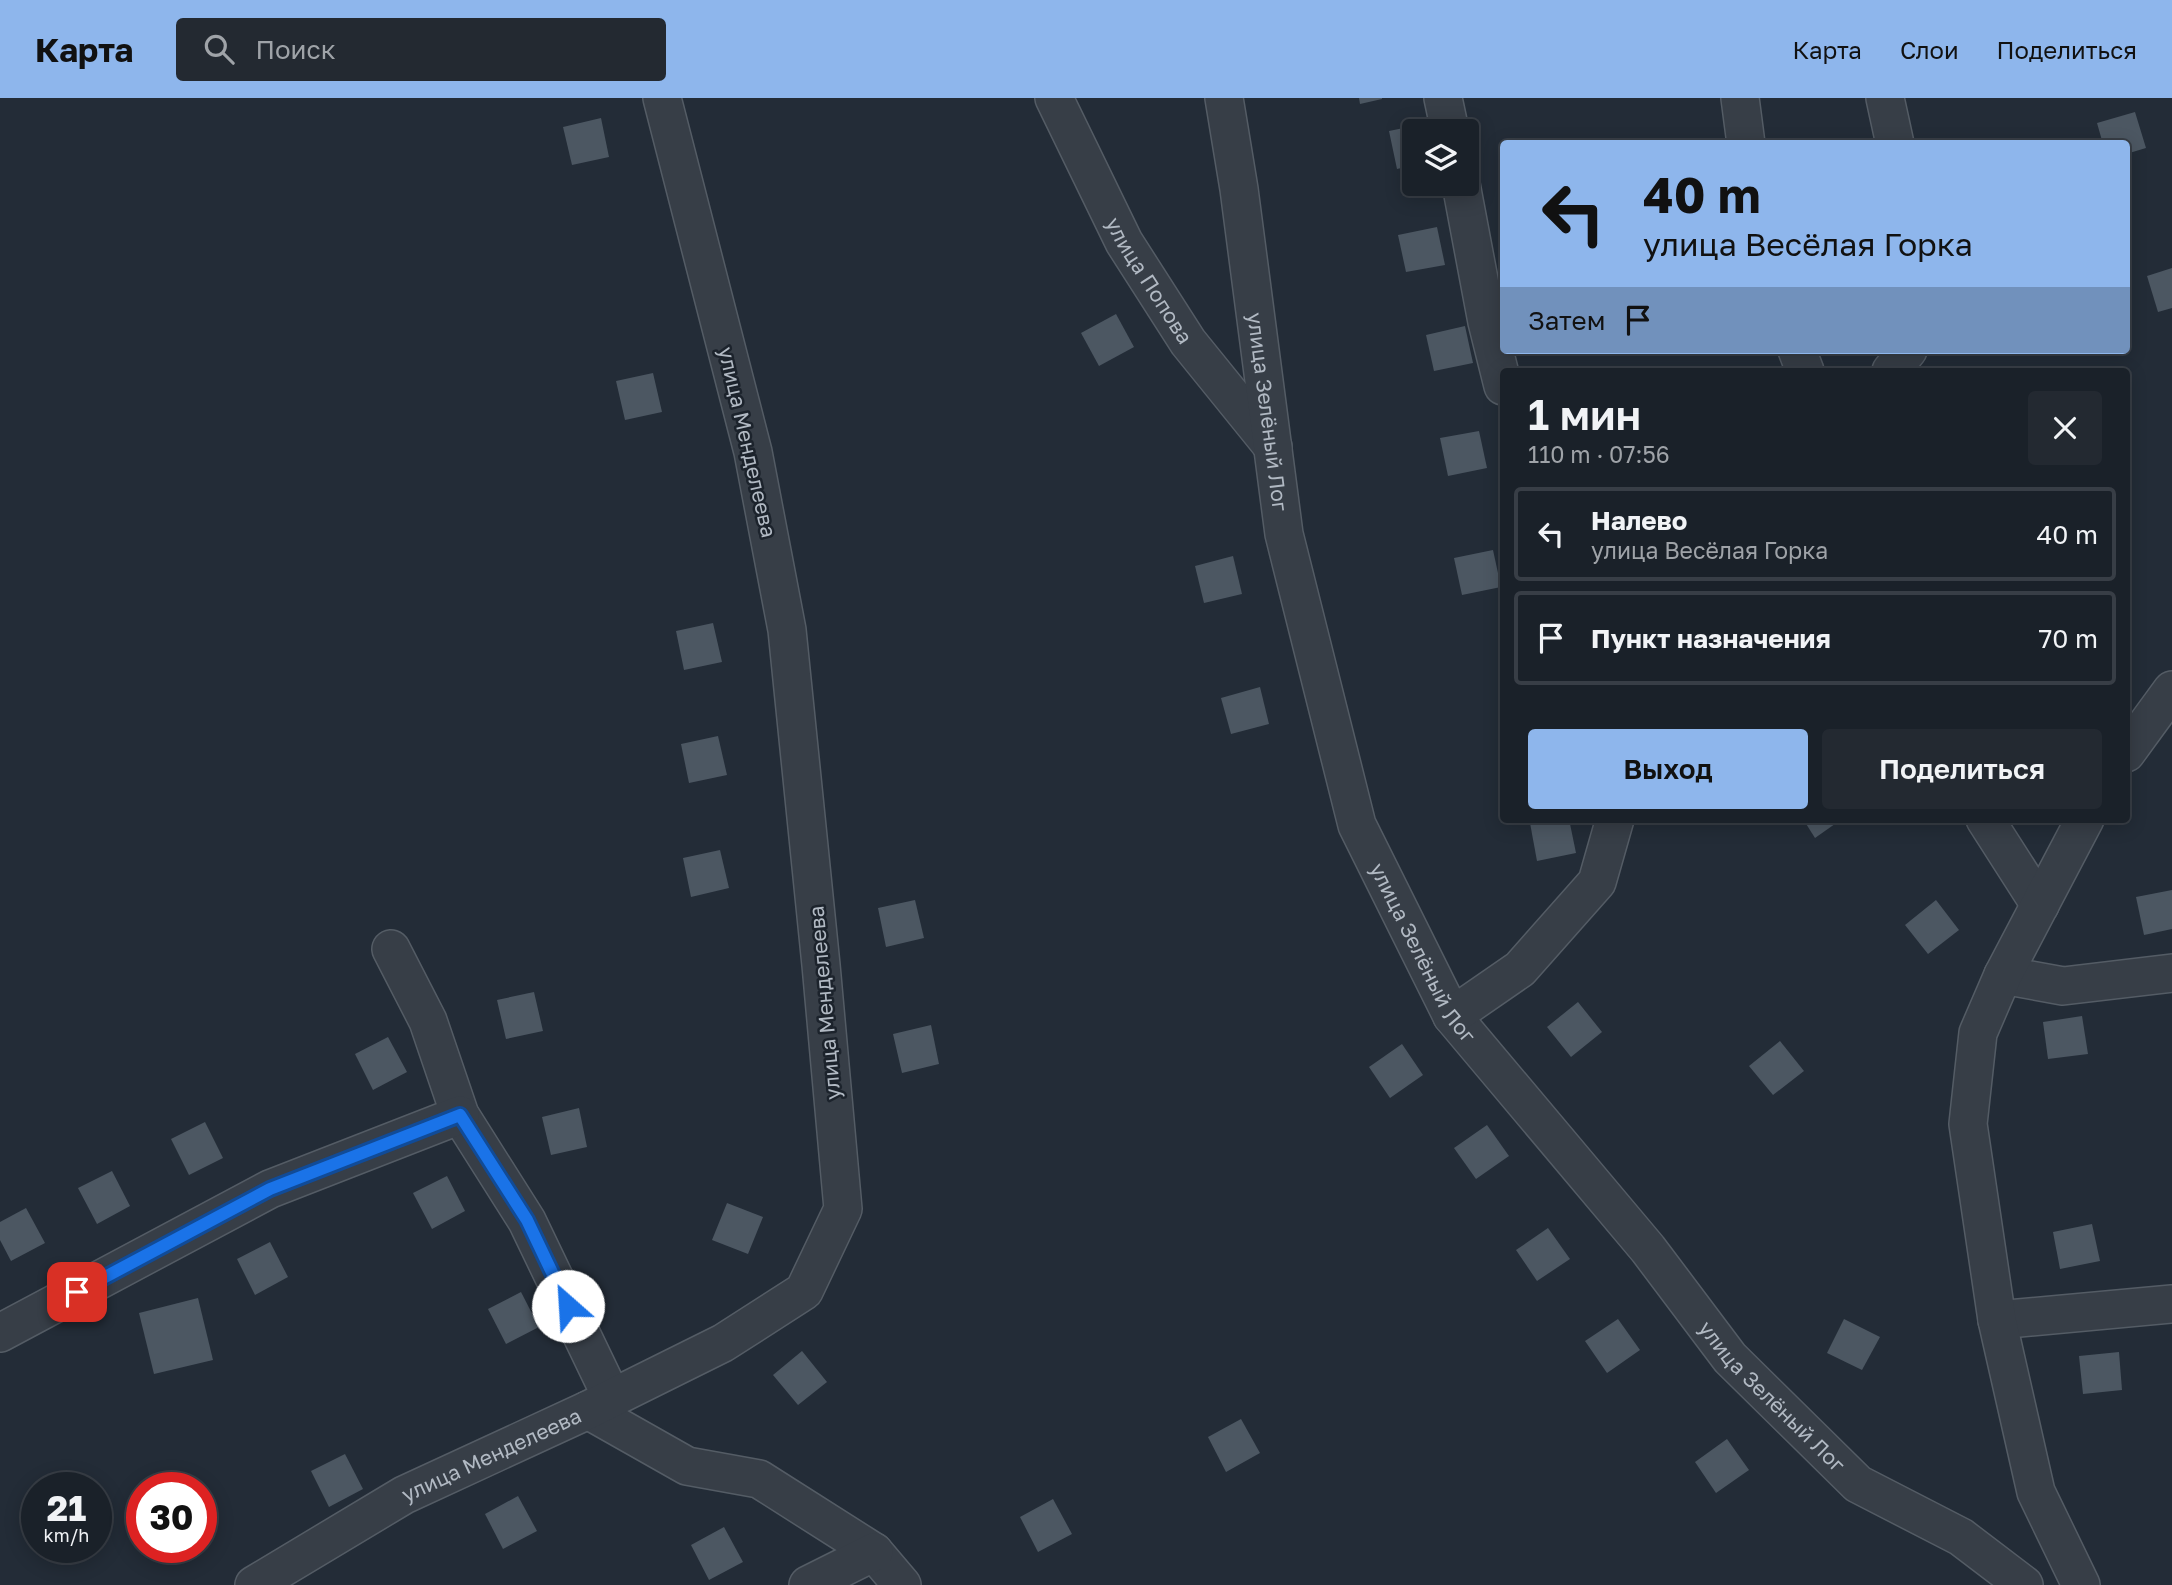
<!DOCTYPE html>
<html lang="ru">
<meta charset="utf-8">
<style>
:root{--surface:#1a2129;--page:#232931;--text:#f1f3f6;--muted:#9fa3a8;--line:#383e46;--accent:#8eb6ec}
body{margin:0;font-family:"Golos Text",sans-serif;background:var(--page);color:var(--text);height:100vh;display:flex;flex-direction:column;font-size:26px;white-space:nowrap}
*{box-sizing:border-box;margin:0}
p{font-size:23px;color:var(--muted)}
.icon{flex:none;width:38px;height:38px;fill:none;stroke:currentColor;stroke-width:2;stroke-linecap:round;stroke-linejoin:round}
.map{position:relative;flex:1;overflow:hidden}
.drawer{position:absolute;left:1500px;top:270px;width:630px;height:455px;display:flex;flex-direction:column;background:var(--surface);border-radius:7px;box-shadow:0 4px 18px #0003,0 0 0 2px var(--line)}
.drawer>*{flex:none}
.top-card{position:absolute;left:1500px;top:42px;width:630px;height:214px;border-radius:7px;box-shadow:0 4px 18px #0003,0 0 0 2px var(--line);background:#8eb6ec;color:#111;overflow:hidden}
.tools{position:absolute;left:1402px;top:21px;display:grid;gap:14px}
.tools a{display:grid;place-items:center;width:77px;height:77px;border-radius:7px;background:var(--surface);box-shadow:0 4px 18px #0003,0 0 0 2px var(--line);font-size:35px}
.speed{position:absolute;left:21px;top:1374px;display:flex;gap:14px;font-size:35px;font-weight:700;text-align:center}
.speed>*{display:grid;place-content:center;width:91px;height:91px;border-radius:50%;background:var(--surface);box-shadow:0 4px 18px #0003,0 0 0 2px var(--line);line-height:1}
.speed small{font-size:18px;font-weight:400}
.speed .limit{border:10px solid #d22;background:#fff;color:#111}
.pin{position:absolute;display:grid;place-items:center;width:60px;height:60px;color:#fff;margin:-30px;border-radius:14px;box-shadow:0 4px 10px #0006}
.me{position:absolute;width:77px;margin:-38px;rotate:334deg;stroke-linejoin:round;filter:drop-shadow(0 0 5px #0008)}
.turn{display:flex;align-items:center;gap:24px;height:147px;padding:0 28px;font-size:32px}
.turn .icon{width:91px;height:91px;stroke-width:2.5}
.turn b{display:block;font-size:49px;line-height:60px}
.then{display:flex;align-items:center;height:66px;padding:0 28px;background:#0003;gap:14px;font-size:26px}
.round{display:grid;place-items:center;flex:none;width:74px;height:74px;border-radius:7px;background:var(--page)}
.overview{display:flex;align-items:center;justify-content:space-between;height:119px;padding:0 28px}
h1{font-size:42px;font-weight:600;line-height:52px}
.primary-button{display:flex;gap:14px;margin-top:auto;padding:14px 28px}
.primary-button a{flex:1;height:80px;border-radius:7px;background:var(--accent);color:#111;font-size:28px;font-weight:600;line-height:80px;text-align:center}
.primary-button a+a{background:var(--page);color:var(--text)}
ul{padding:0;list-style:none}
li{display:flex;align-items:center;gap:21px;height:94px;margin:0 14px 10px;padding:0 14px;border:4px solid var(--line);border-radius:7px}
li div{flex:1}
li b{display:block;font-size:26px}
li em{font-style:normal}
header{display:flex;align-items:center;gap:42px;box-sizing:border-box;height:98px;padding:0 35px;background:var(--accent);color:#111}
header strong{font-size:33px}
nav{display:flex;gap:38px;margin-inline-start:auto;font-size:24px}
.search{width:490px;height:63px;background:var(--page);display:flex;align-items:center;gap:18px;box-sizing:border-box;padding:0 24px;border-radius:7px;color:var(--muted);font-size:26px}
.map>svg:first-child{display:block}
.building{fill:#4c5762}
.lines{fill:none;stroke-linecap:round;stroke-linejoin:round}
.minor-casing{stroke:#545c65;stroke-width:40}
.minor{stroke:#373e47;stroke-width:37}
.route-casing{stroke:#114b97;stroke-width:18}
.route{stroke:#1a73e8;stroke-width:12}
.labels{text-anchor:middle;dominant-baseline:central;stroke-width:5;stroke-linejoin:round;paint-order:stroke}
.street-label{font-size:21px;fill:#b1b9c3;stroke:#1c232c}
</style>
<header>
<strong>Карта</strong>
<div class="search"><svg class="icon" aria-label="search" viewBox="0 0 24 24"><circle cx="10" cy="10" r="6"/><path d="M15 15l6 6"/></svg>Поиск</div>
<nav><a>Карта</a><a>Слои</a><a>Поделиться</a></nav>
</header>
<div class="map">
<svg width="2172" height="1487" viewBox="0 0 2172 1487">
<rect width="100%" height="100%" fill="#232c37"/>
<g class="building">
<path d="M 1359,0 L 1382,0 L 1382,1 L 1360,6 Z"/>
<path d="M 2135,14 L 2146,50 L 2126,56 L 2126,46 L 2103,46 L 2097,25 Z"/>
<path d="M 601,20 L 609,59 L 572,67 L 563,29 Z"/>
<path d="M 1428,25 L 1430,33 L 1414,33 L 1414,67 L 1397,71 L 1389,33 Z"/>
<path d="M 1437,129 L 1445,167 L 1406,174 L 1398,137 Z"/>
<path d="M 2172,170 L 2172,210 L 2158,214 L 2147,178 Z"/>
<path d="M 1116,216 L 1134,249 L 1099,268 L 1081,235 Z"/>
<path d="M 1465,228 L 1473,265 L 1434,273 L 1426,237 Z"/>
<path d="M 653,275 L 662,314 L 625,322 L 616,283 Z"/>
<path d="M 1479,333 L 1487,370 L 1448,378 L 1440,340 Z"/>
<path d="M 1493,452 L 1501,489 L 1462,497 L 1454,460 Z"/>
<path d="M 1233,458 L 1242,496 L 1204,505 L 1195,468 Z"/>
<path d="M 713,525 L 722,564 L 684,572 L 676,533 Z"/>
<path d="M 1260,589 L 1269,626 L 1231,636 L 1221,600 Z"/>
<path d="M 718,638 L 727,677 L 689,685 L 681,646 Z"/>
<path d="M 1550,721 L 1569,721 L 1576,755 L 1537,763 L 1530,725 Z"/>
<path d="M 1803,721 L 1842,721 L 1815,740 Z"/>
<path d="M 720,752 L 729,790 L 691,799 L 683,760 Z"/>
<path d="M 2172,792 L 2172,831 L 2144,837 L 2136,799 Z"/>
<path d="M 915,802 L 924,840 L 886,849 L 878,810 Z"/>
<path d="M 1936,802 L 1959,832 L 1928,856 L 1905,827 Z"/>
<path d="M 534,894 L 543,933 L 506,941 L 497,902 Z"/>
<path d="M 1578,904 L 1602,934 L 1571,959 L 1547,929 Z"/>
<path d="M 2082,918 L 2088,956 L 2048,961 L 2043,924 Z"/>
<path d="M 931,927 L 939,966 L 902,975 L 893,936 Z"/>
<path d="M 388,939 L 407,974 L 373,992 L 355,956 Z"/>
<path d="M 1780,943 L 1804,973 L 1773,997 L 1749,968 Z"/>
<path d="M 1402,946 L 1423,977 L 1390,1000 L 1369,969 Z"/>
<path d="M 579,1010 L 587,1049 L 551,1057 L 542,1019 Z"/>
<path d="M 205,1024 L 223,1060 L 189,1077 L 171,1041 Z"/>
<path d="M 1487,1027 L 1509,1058 L 1476,1081 L 1454,1050 Z"/>
<path d="M 112,1073 L 130,1108 L 97,1126 L 78,1090 Z"/>
<path d="M 447,1078 L 465,1113 L 432,1131 L 413,1095 Z"/>
<path d="M 727,1105 L 763,1119 L 748,1156 L 712,1142 Z"/>
<path d="M 26,1110 L 45,1145 L 11,1163 L 0,1142 L 0,1124 Z"/>
<path d="M 2092,1126 L 2100,1163 L 2060,1171 L 2053,1134 Z"/>
<path d="M 1548,1130 L 1570,1161 L 1537,1183 L 1516,1152 Z"/>
<path d="M 270,1144 L 288,1179 L 255,1197 L 237,1161 Z"/>
<path d="M 521,1194 L 539,1229 L 506,1246 L 488,1211 Z"/>
<path d="M 198,1200 L 213,1262 L 154,1276 L 139,1215 Z"/>
<path d="M 1618,1221 L 1640,1252 L 1607,1275 L 1585,1243 Z"/>
<path d="M 1844,1221 L 1880,1239 L 1862,1272 L 1827,1255 Z"/>
<path d="M 802,1253 L 827,1284 L 798,1307 L 773,1277 Z"/>
<path d="M 2119,1254 L 2122,1292 L 2083,1296 L 2079,1258 Z"/>
<path d="M 1241,1321 L 1260,1355 L 1226,1374 L 1208,1339 Z"/>
<path d="M 1727,1341 L 1749,1372 L 1716,1395 L 1695,1364 Z"/>
<path d="M 345,1356 L 363,1391 L 329,1409 L 311,1373 Z"/>
<path d="M 518,1398 L 537,1433 L 503,1451 L 485,1416 Z"/>
<path d="M 1053,1401 L 1072,1436 L 1038,1454 L 1020,1419 Z"/>
<path d="M 724,1429 L 743,1464 L 709,1482 L 691,1447 Z"/>
</g>
<g class="lines">
<g class="minor-casing">
<g id="minor">
<path id="s1" d="M 1054,0 L 1124,144 L 1188,244 L 1273,349"/>
<path id="s2" d="M 1224,0 L 1239,91 L 1284,436 L 1357,727 L 1452,918 L 1648,1151 L 1730,1260 L 1858,1386 L 1961,1439 L 2024,1487"/>
<path d="M 1443,0 L 1450,33"/>
<path d="M 1740,0 L 1746,46"/>
<path d="M 1885,0 L 1895,46"/>
<path d="M 1461,86 L 1487,224 L 1503,288"/>
<path d="M 1797,252 L 1805,273"/>
<path d="M 1891,273 L 1908,252"/>
<path d="M 2126,655 L 2172,592"/>
<path d="M 1985,721 L 2040,807"/>
<path d="M 391,851 L 428,923 L 460,1017 L 527,1123 L 612,1300"/>
<path d="M 2003,877 L 2063,888 L 2172,875"/>
<path d="M 1452,918 L 1520,871 L 1597,784 L 1615,721"/>
<path d="M 1997,1222 L 2172,1206"/>
<path d="M 0,1235 L 270,1091 L 460,1017"/>
<path d="M 588,1312 L 687,1368 L 759,1381 L 874,1454 L 902,1487"/>
<path id="s3" d="M 254,1487 L 404,1397 L 588,1312 L 723,1245 L 804,1193 L 843,1111 L 821,867 L 787,532 L 753,354 L 662,0"/>
<path d="M 808,1487 L 874,1454"/>
<path d="M 2081,1487 L 2036,1394 L 1997,1222 L 1968,1026 L 1978,935 L 2003,877 L 2085,721"/>
</g>
</g>
<use href="#minor" class="minor"/>
</g>
<g class="lines">
<g class="route-casing">
<path id="route" d="M 77,1194 L 270,1091 L 460,1017 L 527,1122 L 568,1208"/>
</g>
<use href="#route" class="route"/>
</g>
<g class="labels">
<g class="street-label">
<text stroke="none"><textPath href="#s1" startOffset="206">улица Попова</textPath></text>
<text stroke="none"><textPath href="#s2" startOffset="317">улица Зелёный Лог</textPath></text>
<text transform="translate(748 344) rotate(77)">улица Менделеева</text>
<text stroke="none"><textPath href="#s2" startOffset="884">улица Зелёный Лог</textPath></text>
<text transform="translate(824 905) rotate(-95)">улица Менделеева</text>
<text stroke="none"><textPath href="#s2" startOffset="1451">улица Зелёный Лог</textPath></text>
<text stroke="none"><textPath href="#s3" startOffset="271">улица Менделеева</textPath></text>
</g>
</g>
</svg>
<div class="tools">
<a><svg class="icon" aria-label="layers" viewBox="0 0 24 24"><path d="M12 4l9 5-9 5-9-5zM3 14l9 5 9-5"/></svg></a>
</div>
<div class="speed"><div>21<small>km/h</small></div><div class="limit">30</div></div>
<div class="pin" style="left:77px;top:1194px;background:#d93025"><svg class="icon" aria-label="arrive" viewBox="0 0 24 24"><path d="M6 21V4h12l-3 4 3 4H6"/></svg></div>
<svg class="me" style="left:568px;top:1208px" viewBox="-20 -20 40 40"><circle r="19" fill="#fff"/><path d="M0-13L10 11 0 6-10 11z" fill="#1a73e8"/></svg>
<div class="top-card">
<div class="turn"><svg class="icon" aria-label="left" viewBox="0 0 24 24"><path d="M17 20v-9H6M10 6l-5 5 5 5"/></svg><div><b>40 m</b>улица Весёлая Горка</div></div>
<div class="then">Затем<svg class="icon" aria-label="arrive" viewBox="0 0 24 24"><path d="M6 21V4h12l-3 4 3 4H6"/></svg></div>
</div>
<section class="drawer">
<div class="overview"><div><h1>1 мин</h1><p>110 m · 07:56</p></div><a class="round"><svg class="icon" aria-label="close" viewBox="0 0 24 24"><path d="M6 6l12 12M18 6L6 18"/></svg></a></div>
<ul>
<li><svg class="icon" aria-label="left" viewBox="0 0 24 24"><path d="M17 20v-9H6M10 6l-5 5 5 5"/></svg><div><b>Налево</b><p>улица Весёлая Горка</p></div><em>40 m</em></li>
<li><svg class="icon" aria-label="arrive" viewBox="0 0 24 24"><path d="M6 21V4h12l-3 4 3 4H6"/></svg><div><b>Пункт назначения</b></div><em>70 m</em></li>
</ul>
<div class="primary-button"><a>Выход</a><a>Поделиться</a></div>
</section>
</div>
